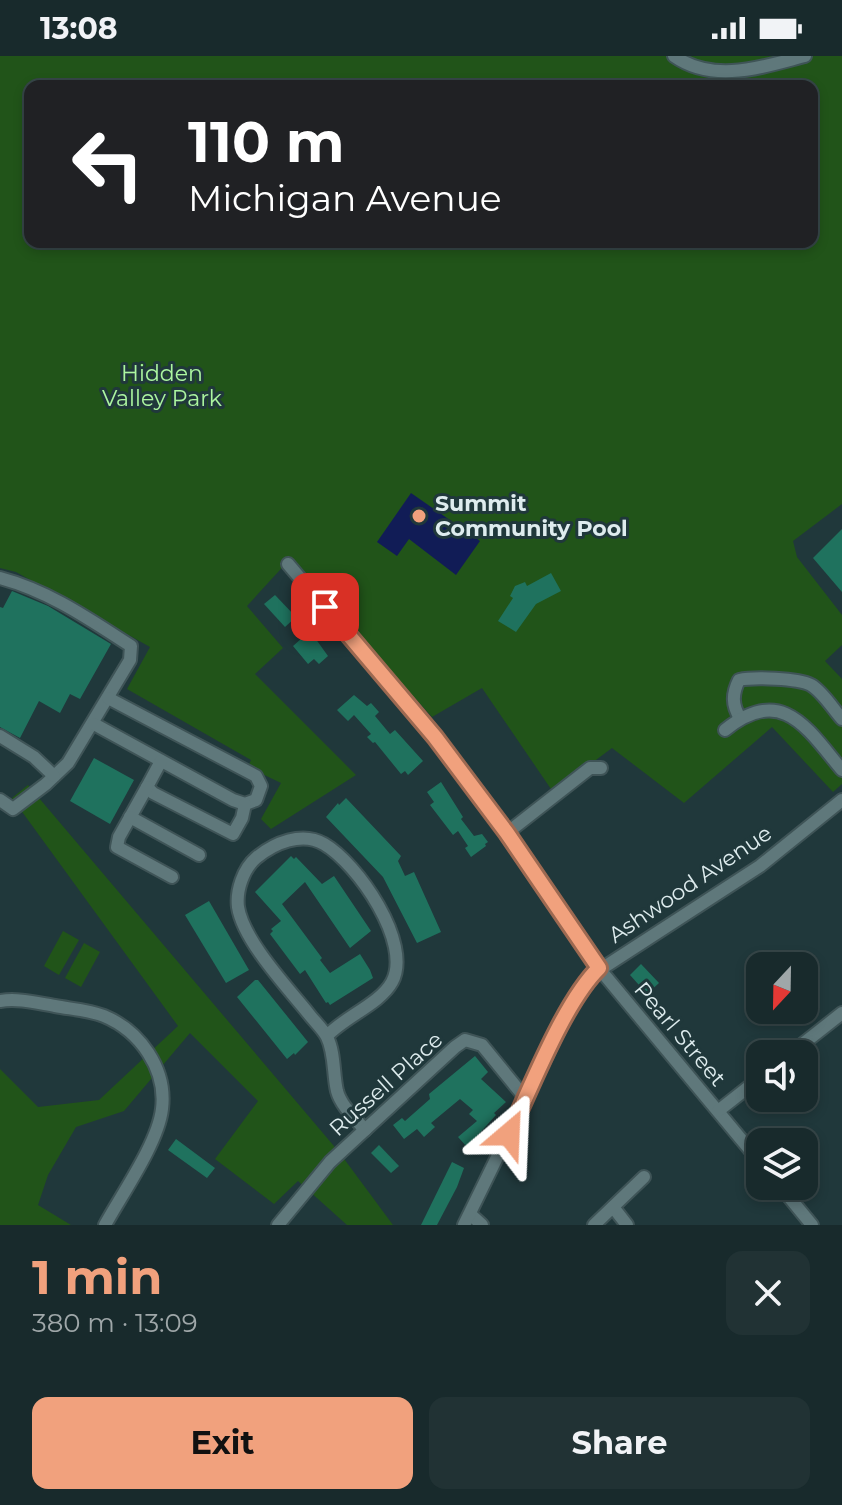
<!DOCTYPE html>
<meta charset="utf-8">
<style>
:root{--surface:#182a2c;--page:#213234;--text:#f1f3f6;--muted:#9fa7a9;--line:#364648;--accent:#f1a17d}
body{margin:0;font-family:Montserrat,sans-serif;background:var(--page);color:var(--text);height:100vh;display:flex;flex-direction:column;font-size:30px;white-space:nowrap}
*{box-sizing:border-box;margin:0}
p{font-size:26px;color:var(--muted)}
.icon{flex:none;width:44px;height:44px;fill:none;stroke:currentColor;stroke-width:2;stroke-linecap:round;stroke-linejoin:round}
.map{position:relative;height:1169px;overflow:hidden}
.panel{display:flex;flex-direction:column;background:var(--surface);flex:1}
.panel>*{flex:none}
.banner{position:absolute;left:24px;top:24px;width:794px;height:168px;border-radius:16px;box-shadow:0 4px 12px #0003,0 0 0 2px var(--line);background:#202124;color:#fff;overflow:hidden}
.needle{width:52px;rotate:202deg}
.buttons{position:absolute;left:746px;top:896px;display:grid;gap:16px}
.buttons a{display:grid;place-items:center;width:72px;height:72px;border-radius:16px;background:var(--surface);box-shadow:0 4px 12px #0003,0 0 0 2px var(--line);font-size:40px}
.pin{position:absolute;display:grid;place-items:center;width:68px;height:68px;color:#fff;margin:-34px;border-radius:16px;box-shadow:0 4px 12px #0006}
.me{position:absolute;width:88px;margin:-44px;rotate:26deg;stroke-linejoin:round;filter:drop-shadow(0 0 6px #0008)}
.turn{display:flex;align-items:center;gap:28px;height:168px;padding:0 32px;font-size:36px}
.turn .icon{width:104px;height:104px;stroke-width:2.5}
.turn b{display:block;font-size:56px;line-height:68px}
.round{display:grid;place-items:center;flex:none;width:84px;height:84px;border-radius:16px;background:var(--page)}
.head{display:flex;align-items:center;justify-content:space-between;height:136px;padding:0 32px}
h1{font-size:48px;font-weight:700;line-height:60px;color:var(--accent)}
.action{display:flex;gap:16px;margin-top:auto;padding:16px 32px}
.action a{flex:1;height:92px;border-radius:16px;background:var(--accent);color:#111;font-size:32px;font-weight:700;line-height:92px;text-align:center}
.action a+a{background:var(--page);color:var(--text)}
.status{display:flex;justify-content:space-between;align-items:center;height:56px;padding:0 40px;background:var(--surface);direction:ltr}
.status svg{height:22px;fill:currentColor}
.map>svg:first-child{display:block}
.green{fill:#215419;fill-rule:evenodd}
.water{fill:#111c56}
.building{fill:#1f725e}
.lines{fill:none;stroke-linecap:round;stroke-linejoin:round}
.minor-casing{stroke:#3f5457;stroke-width:16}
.minor{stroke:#5f787b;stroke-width:12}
.route-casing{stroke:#9d6951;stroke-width:20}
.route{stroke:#f1a17d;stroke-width:14}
.poi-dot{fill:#f1a17d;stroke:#20383b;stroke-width:3}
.labels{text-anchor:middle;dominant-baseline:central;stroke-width:6;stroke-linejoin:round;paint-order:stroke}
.park-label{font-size:22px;fill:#acf6a0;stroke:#20383b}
.poi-label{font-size:22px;font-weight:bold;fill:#deecee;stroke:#20383b;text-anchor:start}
.street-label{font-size:22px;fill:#deecee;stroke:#20383b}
</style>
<div class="status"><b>13:08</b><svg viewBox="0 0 49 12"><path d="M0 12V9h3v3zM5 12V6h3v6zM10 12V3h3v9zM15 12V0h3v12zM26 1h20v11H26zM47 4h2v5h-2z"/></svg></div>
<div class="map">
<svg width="842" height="1169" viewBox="0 0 842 1169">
<rect width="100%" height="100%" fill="#20383b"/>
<g class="green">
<path d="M 0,0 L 842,0 L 842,448 L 793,485 L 797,501 L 842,559 L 842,589 L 825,605 L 842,623 L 842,728 L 833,736 L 772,671 L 684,747 L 612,692 L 553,736 L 482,632 L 432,661 L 290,503 L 247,550 L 283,592 L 255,618 L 356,719 L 271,773 L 261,763 L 281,727 L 248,711 L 251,704 L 127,633 L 150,591 L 16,516 L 0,512 ZM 30,30 L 812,30 L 812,186 L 30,186 Z"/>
<path d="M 28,729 L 339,1096 L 393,1169 L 347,1169 L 298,1125 L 274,1148 L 215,1103 L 258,1045 L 190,977 L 124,1055 L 76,1071 L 48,1119 L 38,1149 L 71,1169 L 0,1169 L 0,1013 L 38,1051 L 99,1044 L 178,970 L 12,742 Z"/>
<path d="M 63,875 L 79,884 L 59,919 L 44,910 Z"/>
<path d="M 84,887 L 100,896 L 81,931 L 65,922 Z"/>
</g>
<path class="water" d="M 411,437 L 480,485 L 456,519 L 409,483 L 397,500 L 377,486 Z"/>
<g class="building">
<path d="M 842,473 L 842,536 L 813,502 Z"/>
<path d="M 551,517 L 561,535 L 536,548 L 516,576 L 498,565 L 513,542 L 510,540 L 515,530 L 525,526 L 527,530 Z"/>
<path d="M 12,535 L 48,550 L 111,588 L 80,643 L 70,638 L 60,657 L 39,645 L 20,682 L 0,671 L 0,551 L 3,552 Z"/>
<path d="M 275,539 L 296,561 L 285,571 L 264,548 Z"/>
<path d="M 310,575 L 328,600 L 319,608 L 314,603 L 308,608 L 293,590 Z"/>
<path d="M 354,639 L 367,650 L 371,647 L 379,656 L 375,660 L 390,678 L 395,674 L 423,705 L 408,719 L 405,715 L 401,718 L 375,686 L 373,687 L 367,681 L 371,678 L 354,659 L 348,665 L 337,654 Z"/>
<path d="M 94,702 L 134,724 L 110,768 L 70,745 Z"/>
<path d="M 441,726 L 463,761 L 461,763 L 474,780 L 482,778 L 488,786 L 485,788 L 486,790 L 471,801 L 465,792 L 468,790 L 458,775 L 453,779 L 430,749 L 434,746 L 427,736 Z"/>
<path d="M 346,742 L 401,800 L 398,805 L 405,820 L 414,816 L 441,876 L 417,887 L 383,821 L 326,761 L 338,747 L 339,749 Z"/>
<path d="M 291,800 L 294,803 L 296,801 L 322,828 L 334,820 L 371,875 L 350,892 L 305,826 L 282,848 L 322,902 L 320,904 L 330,917 L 360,898 L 370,914 L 373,922 L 330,949 L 328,946 L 326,947 L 305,914 L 300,918 L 270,878 L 273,875 L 271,873 L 281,865 L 255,836 Z"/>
<path d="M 209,845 L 249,914 L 226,927 L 185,859 Z"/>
<path d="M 641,908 L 659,927 L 647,938 L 630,919 Z"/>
<path d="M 255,924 L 258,924 L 308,986 L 295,999 L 294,997 L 287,1003 L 237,941 Z"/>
<path d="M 475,1000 L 488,1016 L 481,1023 L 506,1046 L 494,1057 L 496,1059 L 467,1091 L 458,1081 L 477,1065 L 469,1058 L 473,1054 L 460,1043 L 431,1067 L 435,1071 L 424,1081 L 417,1073 L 404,1083 L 393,1069 L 402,1062 L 405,1065 L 430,1043 L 429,1038 Z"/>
<path d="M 176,1083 L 215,1112 L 207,1122 L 168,1094 Z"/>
<path d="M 379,1089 L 399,1110 L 391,1117 L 371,1097 Z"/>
<path d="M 452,1106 L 464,1112 L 457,1131 L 437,1169 L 421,1169 Z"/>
</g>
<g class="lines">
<g class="minor-casing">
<g id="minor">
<path d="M 674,0 C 714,28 762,11 805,0"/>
<path d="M 288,508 L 435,681 L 507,777 L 593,905 L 760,1106"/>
<path d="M 0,522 C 49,535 89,563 131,590 L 130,604 L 68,707 L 46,728 L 13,753 L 0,744"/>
<path d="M 740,662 C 732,649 732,638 739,624 C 753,621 798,622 811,629 C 823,636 833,653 842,663"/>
<path d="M 94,668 L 233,744 L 245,748 L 256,744 L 261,730 L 256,720 L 108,642"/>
<path d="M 725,674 C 782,628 807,672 842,714"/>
<path d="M 0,680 L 34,701 L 54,720"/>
<path d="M 161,705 L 147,731 L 153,737 L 233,778 L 242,762 L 245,748"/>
<path d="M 147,731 L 119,781 L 117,791 L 172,821"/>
<path d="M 130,761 L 199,799"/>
<path d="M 507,777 L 590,712 L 601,712"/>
<path d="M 0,945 C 18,942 37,947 55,950 C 71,953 89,954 104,960 C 140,975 167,1013 162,1053 C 158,1087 122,1138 105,1169"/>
<path d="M 327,980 C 344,961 380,948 392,926 C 413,887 357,807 324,788 C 302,775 274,787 256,802 C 243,813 236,835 238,851 C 243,884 287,931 308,957 C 314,965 323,973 327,981 C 335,997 333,1018 337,1035 C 341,1050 355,1062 365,1074"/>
<path d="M 790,998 L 842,957"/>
<path d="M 718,1055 L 760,1022"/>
<path d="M 780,1130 L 812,1169"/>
<path d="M 613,1151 L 627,1169"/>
<path d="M 470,1158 L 482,1169"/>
<path d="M 278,1169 L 330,1106 L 455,991 L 465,984 L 482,989 L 526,1043"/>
<path d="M 464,1169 L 566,960 L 592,919 L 760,810 L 842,744"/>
<path d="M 594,1169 L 644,1121"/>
</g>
</g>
<use href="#minor" class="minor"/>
</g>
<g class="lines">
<g class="route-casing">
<path id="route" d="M 325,551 L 435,681 L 507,777 L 599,912 C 564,946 531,1032 509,1078"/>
</g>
<use href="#route" class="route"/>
</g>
<circle class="poi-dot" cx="419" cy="460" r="8"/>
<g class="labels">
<g class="park-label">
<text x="162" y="317">Hidden<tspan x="162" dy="25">Valley Park</tspan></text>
</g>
<g class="poi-label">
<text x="435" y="447">Summit<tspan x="435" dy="25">Community Pool</tspan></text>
</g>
<g class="street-label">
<text transform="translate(690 828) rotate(-34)">Ashwood Avenue</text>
<text transform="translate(680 978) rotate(50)">Pearl Street</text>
<text transform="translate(386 1028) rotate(-42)">Russell Place</text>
</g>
</g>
</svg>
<div class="buttons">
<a><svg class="needle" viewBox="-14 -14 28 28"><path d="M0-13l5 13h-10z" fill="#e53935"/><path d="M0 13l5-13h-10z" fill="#9fa7a9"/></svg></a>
<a><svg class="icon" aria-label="sound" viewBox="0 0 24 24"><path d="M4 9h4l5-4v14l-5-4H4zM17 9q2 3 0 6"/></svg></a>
<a><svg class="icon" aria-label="layers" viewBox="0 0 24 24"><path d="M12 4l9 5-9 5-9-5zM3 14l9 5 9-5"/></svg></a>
</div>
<div class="pin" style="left:325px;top:551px;background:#d93025"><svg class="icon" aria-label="arrive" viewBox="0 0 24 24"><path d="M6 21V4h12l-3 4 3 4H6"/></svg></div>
<svg class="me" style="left:509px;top:1078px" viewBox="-20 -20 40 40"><path d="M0-17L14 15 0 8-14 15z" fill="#f1a17d" stroke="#fff" stroke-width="4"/></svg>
<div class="banner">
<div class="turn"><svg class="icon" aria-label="left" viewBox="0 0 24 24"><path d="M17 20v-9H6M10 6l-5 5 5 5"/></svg><div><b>110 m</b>Michigan Avenue</div></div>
</div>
</div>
<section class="panel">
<div class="head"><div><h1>1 min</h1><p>380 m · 13:09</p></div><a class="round"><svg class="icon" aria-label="close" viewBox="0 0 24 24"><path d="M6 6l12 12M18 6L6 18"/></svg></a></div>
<div class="action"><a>Exit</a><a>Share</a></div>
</section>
